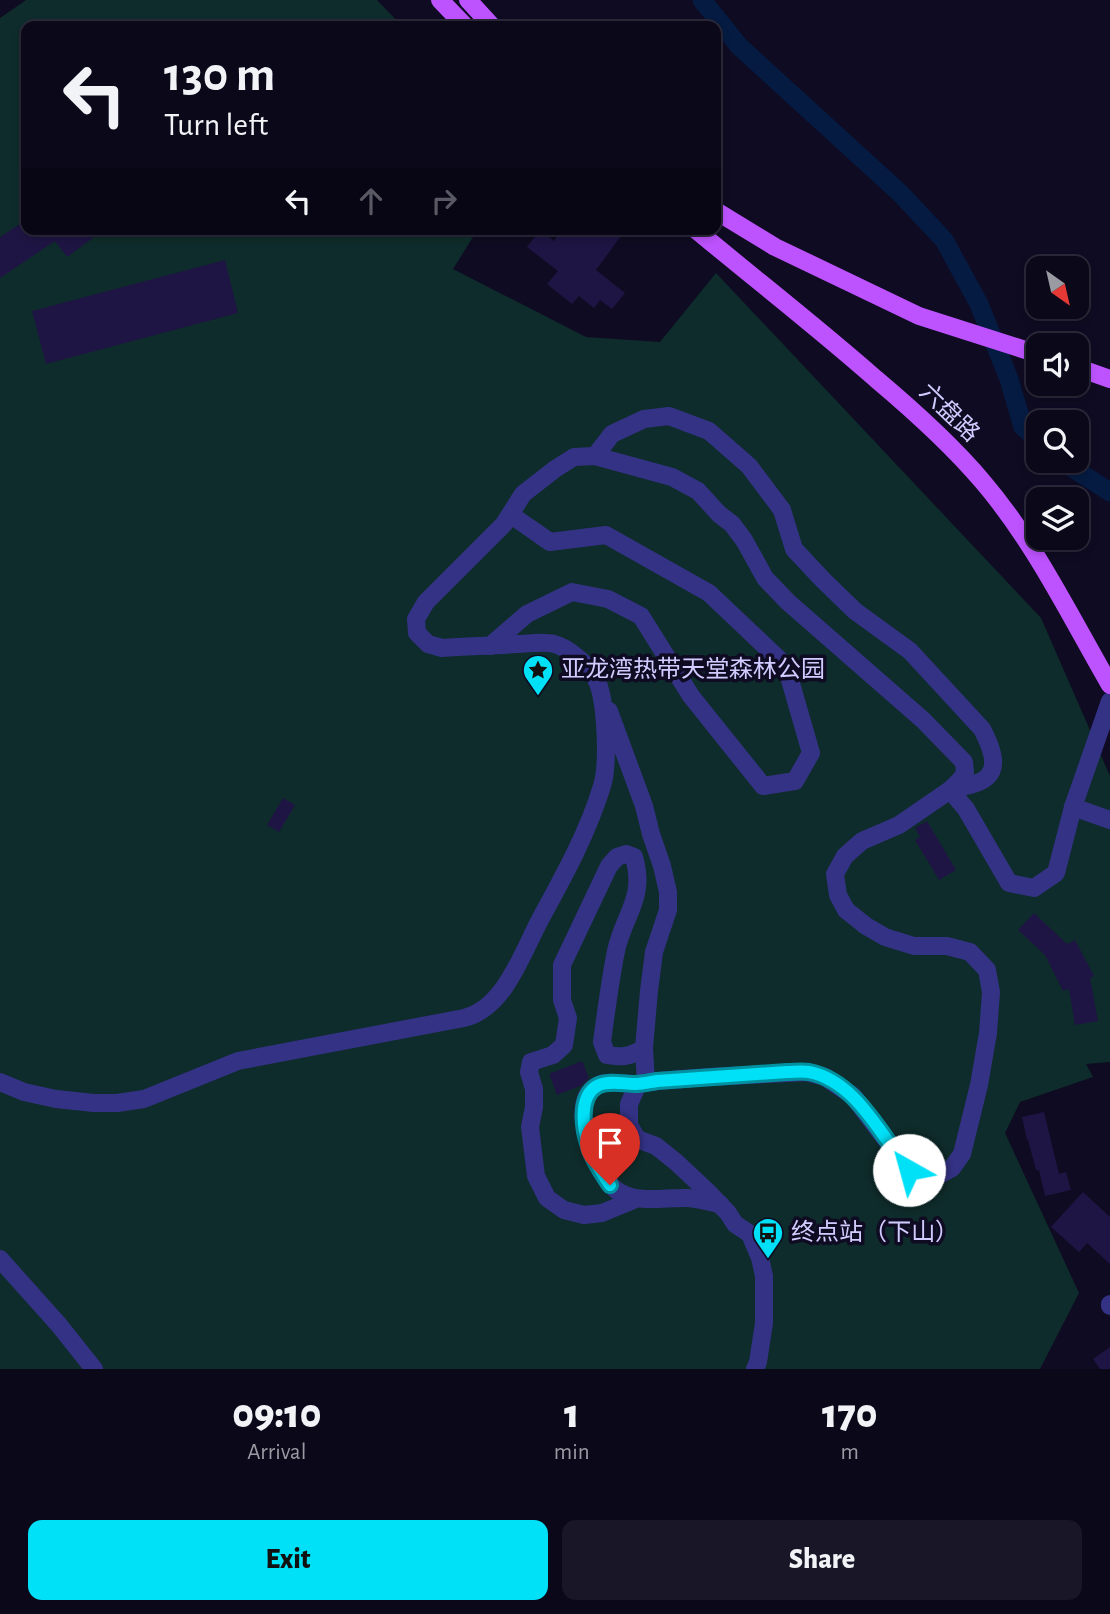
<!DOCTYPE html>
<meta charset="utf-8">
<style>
:root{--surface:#0b081a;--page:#191627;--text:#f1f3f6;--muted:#9a9aa2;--line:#2b2939;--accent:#00e0f7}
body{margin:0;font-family:"Alegreya Sans","Noto Sans SC",sans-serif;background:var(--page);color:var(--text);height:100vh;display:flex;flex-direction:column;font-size:26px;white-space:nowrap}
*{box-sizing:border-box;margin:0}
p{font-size:23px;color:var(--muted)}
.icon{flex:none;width:38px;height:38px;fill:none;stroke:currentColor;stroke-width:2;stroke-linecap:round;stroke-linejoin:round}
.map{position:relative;height:1369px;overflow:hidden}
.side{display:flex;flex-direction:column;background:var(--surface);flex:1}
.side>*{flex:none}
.banner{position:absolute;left:21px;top:21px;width:700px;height:214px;border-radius:14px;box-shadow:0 4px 10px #0003,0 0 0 2px var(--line);background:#0b081a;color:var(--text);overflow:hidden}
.needle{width:46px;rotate:146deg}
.buttons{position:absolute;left:1026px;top:256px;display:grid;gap:14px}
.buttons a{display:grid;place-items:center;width:63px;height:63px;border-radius:14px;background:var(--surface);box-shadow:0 4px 10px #0003,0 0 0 2px var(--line);font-size:35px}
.pin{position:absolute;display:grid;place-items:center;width:60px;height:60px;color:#fff;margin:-72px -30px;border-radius:50% 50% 50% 0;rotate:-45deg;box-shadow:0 0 7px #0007}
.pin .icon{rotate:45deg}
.me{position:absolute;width:77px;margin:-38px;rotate:322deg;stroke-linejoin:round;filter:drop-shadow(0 0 5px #0008)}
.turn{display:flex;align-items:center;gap:24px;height:147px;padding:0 28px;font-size:32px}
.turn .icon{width:91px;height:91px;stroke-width:2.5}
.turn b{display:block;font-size:49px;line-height:60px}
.lanes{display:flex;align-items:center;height:66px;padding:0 28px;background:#0003;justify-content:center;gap:35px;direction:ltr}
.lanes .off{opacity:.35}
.eta{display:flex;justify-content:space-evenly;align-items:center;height:119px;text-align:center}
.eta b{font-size:42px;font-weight:800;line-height:49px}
.primary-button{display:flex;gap:14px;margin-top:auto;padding:14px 28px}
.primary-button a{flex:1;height:80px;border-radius:14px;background:var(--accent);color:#111;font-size:28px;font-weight:800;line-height:80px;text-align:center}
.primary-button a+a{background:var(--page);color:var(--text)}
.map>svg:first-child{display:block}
.green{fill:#0e2c2b}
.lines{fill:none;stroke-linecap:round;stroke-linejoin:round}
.canal{stroke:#051b41;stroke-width:19}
.building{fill:#1f1544}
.street{stroke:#343285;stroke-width:18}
.primary{stroke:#bd53ff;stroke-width:18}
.route-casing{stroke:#0092a1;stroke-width:18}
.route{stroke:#00e0f7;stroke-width:12}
.labels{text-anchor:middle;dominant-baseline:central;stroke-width:7;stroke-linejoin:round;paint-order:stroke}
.street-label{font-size:24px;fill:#d1ccff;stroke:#0f0b22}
.poi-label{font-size:24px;fill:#d1ccff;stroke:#0f0b22;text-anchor:start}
</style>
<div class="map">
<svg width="1110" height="1369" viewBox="0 0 1110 1369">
<rect width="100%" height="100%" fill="#0f0b22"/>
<path class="green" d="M 26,0 L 377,0 L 402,26 L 26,26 L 26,229 L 478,229 L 453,269 L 586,337 L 660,342 L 716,273 L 1041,618 L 1110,776 L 1110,1062 L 1086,1064 L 1093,1077 L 1020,1102 L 1005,1133 L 1079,1293 L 1040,1369 L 0,1369 L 0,18 Z"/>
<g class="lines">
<g class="canal">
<path d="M 702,0 L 739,46 L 901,194 L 944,240 L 979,304 L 1009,379 L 1023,427 L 1038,440"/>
<path d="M 1060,460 L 1110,492"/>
</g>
</g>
<g class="building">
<path d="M 26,220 L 26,229 L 105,229 L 67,257 L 55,241 L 0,278 L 0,237 Z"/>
<path d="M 562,229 L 626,229 L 596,270 L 625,293 L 612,309 L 600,300 L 594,308 L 579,296 L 572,304 L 547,284 L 558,271 L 527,247 L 540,230 L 554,241 Z"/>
<path d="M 225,260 L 238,313 L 46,364 L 32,311 Z"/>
<path d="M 283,798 L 295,805 L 279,832 L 267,825 Z"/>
<path d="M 927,821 L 956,870 L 939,880 L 915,840 L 920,837 L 915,828 Z"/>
<path d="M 1034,913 L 1067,944 L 1075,940 L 1094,976 L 1090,978 L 1098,1021 L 1075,1025 L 1069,989 L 1063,991 L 1045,955 L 1018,930 Z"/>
<path d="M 582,1061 L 589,1078 L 580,1086 L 557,1095 L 549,1074 Z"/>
<path d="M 1044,1112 L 1059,1174 L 1066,1172 L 1071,1190 L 1045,1196 L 1039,1170 L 1036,1170 L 1028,1140 L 1027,1140 L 1022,1117 Z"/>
<path d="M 1083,1192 L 1110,1217 L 1110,1264 L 1087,1243 L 1079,1252 L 1051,1227 Z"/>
<path d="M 1110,1347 L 1110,1369 L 1100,1369 L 1093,1359 Z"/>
</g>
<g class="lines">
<g class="street">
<path d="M 595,456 L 612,434 L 644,419 L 669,416 L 709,431 L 749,466 L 782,510 L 794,549 L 823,580 L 855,611 L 910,651 L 982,729 C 1002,767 997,784 952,788"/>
<path d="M 490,646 L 527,614 L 572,592 L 608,599 L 641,616 L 691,696 L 763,786 L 795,781 L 811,753 L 786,666 L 709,593 L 606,535 L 550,542 L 511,515"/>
<path d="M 1110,701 L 1073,807 L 1110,820"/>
<path d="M 609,711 L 644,806 L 651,834 L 662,866 L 668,892 L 668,910 L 654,952 L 649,991 L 644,1048 L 646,1083"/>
<path d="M 950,790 L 966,809 L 1009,883 L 1034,888 L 1056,873 L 1073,807"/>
<path d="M 0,1082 L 24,1092 L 56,1099 L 94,1103 L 117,1103 L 144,1099 L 238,1061 L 464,1018 C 506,1008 523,950 542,916 C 565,874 588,832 602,786 C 609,764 606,701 597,681 C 591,667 568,647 554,644 C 543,641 528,644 516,644 C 492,646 467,646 442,648 L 428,644 L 417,633 L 416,619 L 426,602 L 504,524 L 523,494 L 555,469 L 574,457 L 595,456 L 672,477 L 698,491 L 719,514 L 732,524 L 744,540 L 765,578 L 788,602 L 923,720 L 964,762 L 965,773 L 961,779 L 950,790 L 899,825 L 862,841 L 845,856 L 835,874 L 838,895 L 846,910 L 866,926 L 885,937 L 914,946 L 947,946 L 970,952 L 987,970 L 991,992 L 988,1033 L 979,1085 L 962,1154 L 952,1168 L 939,1175 L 928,1176 L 909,1170 L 853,1096 L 825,1077 L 807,1072 L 708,1077 L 657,1081 L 638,1084 L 629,1104 L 629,1125 L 637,1139 L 656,1146 L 676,1162 L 708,1192 L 728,1213 L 735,1224 L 750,1234 L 760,1258 L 764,1276 L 764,1323 L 758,1362 L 755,1369"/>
<path d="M 638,1084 C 627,1084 612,1081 601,1084 C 563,1096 595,1177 619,1192 C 640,1204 665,1197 688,1198 C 699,1199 710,1202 720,1204"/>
<path d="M 636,1199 L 602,1213 L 584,1215 L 564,1210 L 547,1198 L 536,1176 L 530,1127 L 534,1107 L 534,1089 L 529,1072 L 531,1062 L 553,1055 L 564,1045 L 568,1018 L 562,1000 L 562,965 L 609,866 L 617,857 L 626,854 L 634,857 C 646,898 624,914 616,951 C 610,981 606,1012 602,1042 L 607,1055 C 622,1058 632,1056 644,1048"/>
<path d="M 0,1259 L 59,1325 L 94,1369"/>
<path d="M 1110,1304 L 1110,1306"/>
</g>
<g class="primary">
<path d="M 440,0 L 465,26"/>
<path d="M 468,0 L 492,26"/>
<path d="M 716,211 L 775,247 L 919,316 L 1038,354"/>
<path d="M 695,229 C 755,279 817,327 876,379 C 914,411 951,444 983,482 C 1035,543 1070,616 1110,685"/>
<path d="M 1076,367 L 1110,379"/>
</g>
</g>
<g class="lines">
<g class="route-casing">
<path id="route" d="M 610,1185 C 602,1173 593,1160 589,1147 C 583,1129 578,1097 597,1086 C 608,1080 624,1084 635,1084 C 643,1084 650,1082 657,1081 L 787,1072 C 794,1072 802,1071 809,1072 C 856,1081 881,1136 909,1170"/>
</g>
<use href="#route" class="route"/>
</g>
<defs>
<g id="sight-pin" transform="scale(1.575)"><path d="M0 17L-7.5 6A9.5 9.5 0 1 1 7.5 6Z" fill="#00e0f7" stroke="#0f0b22"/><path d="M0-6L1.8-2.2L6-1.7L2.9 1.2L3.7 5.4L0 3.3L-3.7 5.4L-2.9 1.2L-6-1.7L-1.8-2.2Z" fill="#111"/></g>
<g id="bus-pin" transform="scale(1.575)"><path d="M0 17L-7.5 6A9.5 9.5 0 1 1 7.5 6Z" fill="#00e0f7" stroke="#0f0b22"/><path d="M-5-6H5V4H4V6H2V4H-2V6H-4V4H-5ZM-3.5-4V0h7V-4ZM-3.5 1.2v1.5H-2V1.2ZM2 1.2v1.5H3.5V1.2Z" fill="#111"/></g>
</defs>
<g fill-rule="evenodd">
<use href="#sight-pin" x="538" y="670"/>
<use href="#bus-pin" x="768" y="1233"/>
</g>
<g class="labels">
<g class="street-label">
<text transform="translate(949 413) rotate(44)">六盘路</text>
</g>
<g class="poi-label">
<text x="561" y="670">亚龙湾热带天堂森林公园</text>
<text x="791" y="1233">终点站（下山）</text>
</g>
</g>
</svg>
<div class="buttons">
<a><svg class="needle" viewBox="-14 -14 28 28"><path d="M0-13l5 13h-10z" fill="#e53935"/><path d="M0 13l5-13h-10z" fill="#9a9aa2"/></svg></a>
<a><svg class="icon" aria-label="sound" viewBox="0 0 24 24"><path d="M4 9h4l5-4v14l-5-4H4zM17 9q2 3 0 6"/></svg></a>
<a><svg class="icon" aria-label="search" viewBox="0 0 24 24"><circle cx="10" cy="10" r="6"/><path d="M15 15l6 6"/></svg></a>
<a><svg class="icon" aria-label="layers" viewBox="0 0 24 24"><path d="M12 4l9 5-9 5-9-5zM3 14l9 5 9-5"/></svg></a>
</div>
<div class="pin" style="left:610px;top:1185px;background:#d93025"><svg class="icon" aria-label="arrive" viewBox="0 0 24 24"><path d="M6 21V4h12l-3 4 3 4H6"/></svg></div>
<svg class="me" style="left:909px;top:1170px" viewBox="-20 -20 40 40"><circle r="19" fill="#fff"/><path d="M0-13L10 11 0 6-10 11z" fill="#00e0f7"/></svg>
<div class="banner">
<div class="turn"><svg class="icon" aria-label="left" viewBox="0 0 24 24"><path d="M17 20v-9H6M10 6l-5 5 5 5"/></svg><div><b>130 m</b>Turn left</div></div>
<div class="lanes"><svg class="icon" aria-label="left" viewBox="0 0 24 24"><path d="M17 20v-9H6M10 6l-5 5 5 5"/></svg><svg class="icon off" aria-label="ahead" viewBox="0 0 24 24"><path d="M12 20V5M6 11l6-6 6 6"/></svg><svg class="icon off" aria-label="right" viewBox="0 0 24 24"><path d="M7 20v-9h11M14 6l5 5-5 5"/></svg></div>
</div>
</div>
<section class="side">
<div class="eta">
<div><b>09:10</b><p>Arrival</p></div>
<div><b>1</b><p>min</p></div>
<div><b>170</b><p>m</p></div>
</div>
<div class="primary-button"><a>Exit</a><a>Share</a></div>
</section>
